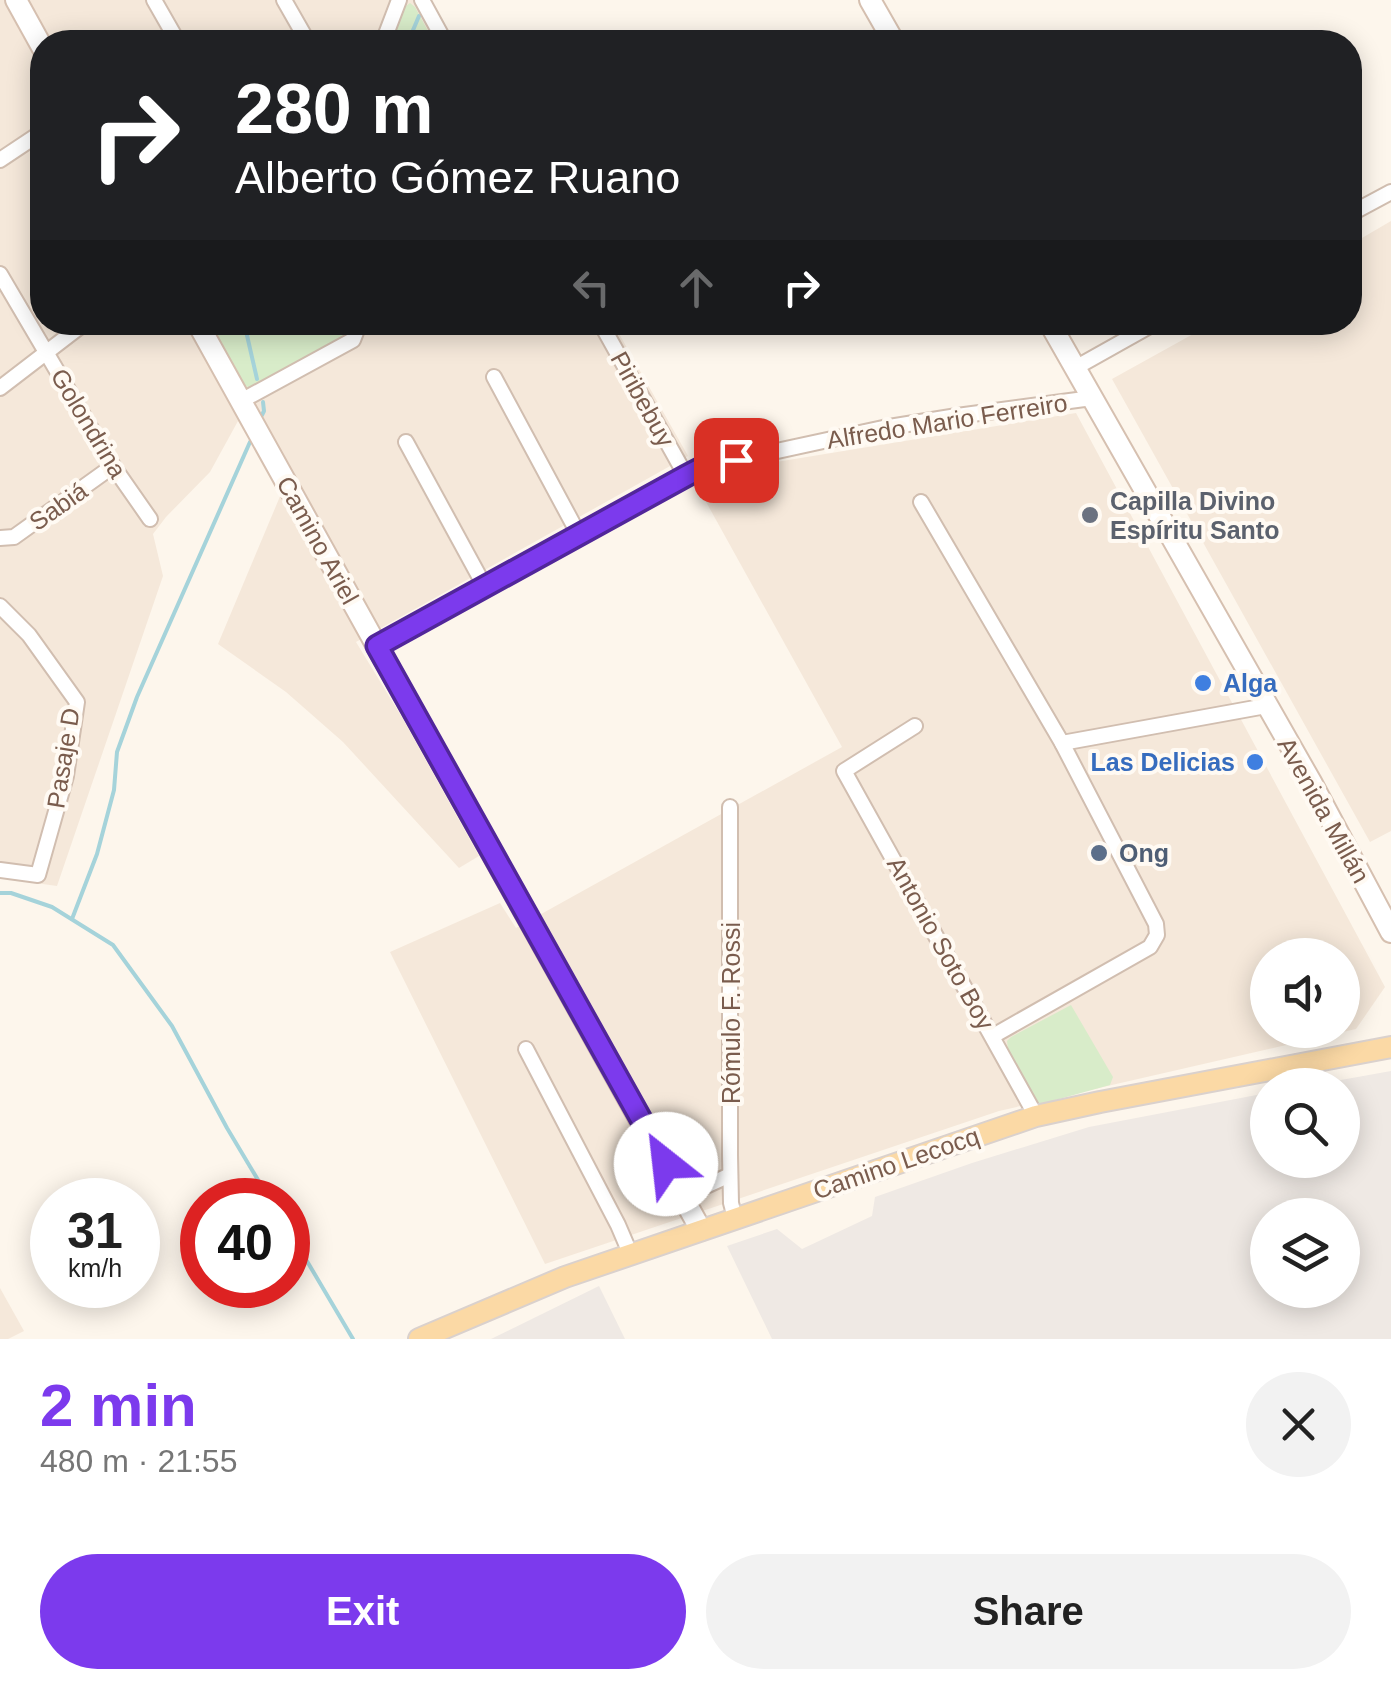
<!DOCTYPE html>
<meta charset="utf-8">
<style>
:root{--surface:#fff;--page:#f2f2f2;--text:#222;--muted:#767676;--accent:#7c3aed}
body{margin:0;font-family:Helvetica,sans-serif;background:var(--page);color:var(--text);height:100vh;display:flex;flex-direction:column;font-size:38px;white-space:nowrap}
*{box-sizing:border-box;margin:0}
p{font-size:32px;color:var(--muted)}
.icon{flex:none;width:55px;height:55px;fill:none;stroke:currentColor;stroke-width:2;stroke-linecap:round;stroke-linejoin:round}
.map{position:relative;height:1339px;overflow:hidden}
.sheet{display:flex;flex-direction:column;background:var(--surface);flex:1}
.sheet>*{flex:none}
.top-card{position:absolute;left:30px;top:30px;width:1332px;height:305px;border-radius:40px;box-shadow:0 5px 25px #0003;background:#202124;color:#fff;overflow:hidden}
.tools{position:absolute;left:1250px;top:938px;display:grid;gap:20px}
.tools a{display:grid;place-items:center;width:110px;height:110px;border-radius:50%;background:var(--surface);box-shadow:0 5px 25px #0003;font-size:50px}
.speed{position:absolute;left:30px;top:1178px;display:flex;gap:20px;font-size:50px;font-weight:700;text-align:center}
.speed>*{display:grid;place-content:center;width:130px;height:130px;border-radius:50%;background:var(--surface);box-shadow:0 5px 25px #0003;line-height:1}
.speed small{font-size:25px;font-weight:400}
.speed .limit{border:15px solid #d22;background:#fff;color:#111}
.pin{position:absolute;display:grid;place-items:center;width:85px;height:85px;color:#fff;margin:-42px;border-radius:20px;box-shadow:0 5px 15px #0006}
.me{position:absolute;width:110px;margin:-55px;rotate:331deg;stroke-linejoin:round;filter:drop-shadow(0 0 8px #0008)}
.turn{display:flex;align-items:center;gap:35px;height:210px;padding:0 40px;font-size:45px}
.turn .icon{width:130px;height:130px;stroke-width:2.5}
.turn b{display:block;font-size:70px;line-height:85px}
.lanes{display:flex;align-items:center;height:95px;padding:0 40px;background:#0003;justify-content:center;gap:50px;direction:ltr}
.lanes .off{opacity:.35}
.round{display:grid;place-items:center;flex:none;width:105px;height:105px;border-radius:52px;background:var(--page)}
.headline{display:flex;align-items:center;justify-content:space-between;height:170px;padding:0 40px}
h1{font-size:60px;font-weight:600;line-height:75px;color:var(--accent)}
.cta{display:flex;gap:20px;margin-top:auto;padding:20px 40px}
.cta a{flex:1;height:115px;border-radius:60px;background:var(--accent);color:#fff;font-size:40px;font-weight:600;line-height:115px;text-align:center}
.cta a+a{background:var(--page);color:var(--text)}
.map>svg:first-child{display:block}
.residential{fill:#f5e8da;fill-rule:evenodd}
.industrial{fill:#efe9e4;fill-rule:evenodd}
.green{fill:#d8ecc9}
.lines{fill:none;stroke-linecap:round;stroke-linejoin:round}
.stream{stroke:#a5d3da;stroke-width:4}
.street-casing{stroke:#d1beb0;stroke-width:18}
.secondary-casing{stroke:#d6c0b0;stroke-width:24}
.primary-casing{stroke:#dad1cd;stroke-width:24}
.street{stroke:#fff;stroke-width:14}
.secondary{stroke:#fff;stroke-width:20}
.primary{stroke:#fbd9a5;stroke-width:20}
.route-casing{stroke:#51269a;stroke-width:25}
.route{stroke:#7c3aed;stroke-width:18}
.worship-dot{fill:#6b7280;stroke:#fffaf3;stroke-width:4}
.shop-dot{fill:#3f7fe0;stroke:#fffaf3;stroke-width:4}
.service-dot{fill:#5c6f8a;stroke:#fffaf3;stroke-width:4}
.labels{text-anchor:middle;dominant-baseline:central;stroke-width:8;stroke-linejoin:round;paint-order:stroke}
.street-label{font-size:25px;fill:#7a5c4d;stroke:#fffaf3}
.worship-label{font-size:25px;font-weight:bold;fill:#5b616d;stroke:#fffaf3;text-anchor:start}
.shop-label{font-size:25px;font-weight:bold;fill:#366cbe;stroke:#fffaf3;text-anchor:start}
.service-label{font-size:25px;font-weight:bold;fill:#4e5e75;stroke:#fffaf3;text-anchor:start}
</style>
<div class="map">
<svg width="1391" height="1339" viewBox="0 0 1391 1339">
<rect width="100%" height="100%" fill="#fdf6ec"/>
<g class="residential">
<path d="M 0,0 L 431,0 L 455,42 L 42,42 L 42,322 L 613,323 L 688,456 L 356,642 L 403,719 L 479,856 L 459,868 L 343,742 L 286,692 L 218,644 L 281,494 L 238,421 L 210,472 L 166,517 L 153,534 L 163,576 L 57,886 L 0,878 Z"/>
<path d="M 1391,221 L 1391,831 L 1370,842 L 1112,379 L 1213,323 L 1350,322 L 1350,245 Z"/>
<path d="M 1076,413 L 1385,987 L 1356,1029 L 999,1111 L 545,1264 L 390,952 L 500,903 L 516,928 L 842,747 L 700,491 L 710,484 L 770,463 ZM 1268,955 L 1342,955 L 1342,1030 L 1268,1030 Z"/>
<path d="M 0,1288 L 24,1331 L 8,1339 L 0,1339 Z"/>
</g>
<g class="industrial">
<path d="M 1391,1071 L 1391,1339 L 772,1339 L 727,1246 L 777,1229 L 802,1249 L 872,1216 L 875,1197 L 972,1163 L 1089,1127 L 1267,1093 L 1268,1160 L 1342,1160 L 1342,1085 L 1313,1085 ZM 1268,1215 L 1342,1215 L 1342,1290 L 1268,1290 Z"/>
<path d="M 599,1286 L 625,1339 L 491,1339 Z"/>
</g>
<g class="green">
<path d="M 410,3 L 415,7 L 434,42 L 389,42 L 402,9 Z"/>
<path d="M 209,323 L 353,323 L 350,332 L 253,388 L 244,386 Z"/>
<path d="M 1071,1005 L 1113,1077 L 1110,1085 L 1041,1104 L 1035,1101 L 1008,1049 L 1007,1041 L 1011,1037 Z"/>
</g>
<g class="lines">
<g class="stream">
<path d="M 408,42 L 419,16"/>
<path d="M 249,322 L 246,331 L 257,379"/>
<path d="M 262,415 L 264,411 L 263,402"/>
<path d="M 0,893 L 11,893 L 52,907 L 113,945 L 172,1026 L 227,1128 L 270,1200"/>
<path d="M 72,919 L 97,854 L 114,790 L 117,752 L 137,697 L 250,442"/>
<path d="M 288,1229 L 353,1339"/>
</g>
<g class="street-casing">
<g id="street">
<path d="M 154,0 L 178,42"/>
<path d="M 284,0 L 308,42"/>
<path d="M 422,0 L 445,42"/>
<path d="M 383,42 L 399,0"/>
<path d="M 0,160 L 42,132"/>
<path d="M 1350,214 L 1391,192"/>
<path d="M 0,274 L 113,466 L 150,519"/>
<path d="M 600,322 L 686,476"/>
<path d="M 1075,368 L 1157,322"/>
<path d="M 494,377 L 579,535"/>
<path d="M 0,388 L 86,322"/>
<path d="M 241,401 L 353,340 L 360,322"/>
<path d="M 406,442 L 485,587"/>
<path d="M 921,502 L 1062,743 L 1156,924 L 1157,935 L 1150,947 L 993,1036"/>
<path d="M 0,538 L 14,537 L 113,466"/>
<path d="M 0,606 L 29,635 L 77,702 L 66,776 L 38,875 L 0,870"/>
<path d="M 377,646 L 703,467 L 883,428 L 957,416 L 1092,398"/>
<path d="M 915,726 L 844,771 L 1036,1116"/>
<path d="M 1062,743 L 1266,706"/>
<path d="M 730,807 L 730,1155 L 731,1203 L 735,1218"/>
<path d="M 526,1049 L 618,1225 L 630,1253"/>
<path d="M 684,1196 L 730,1175"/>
</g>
</g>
<g class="secondary-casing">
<g id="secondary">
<path d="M 16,0 L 42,47"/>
<path d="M 870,0 L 894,42"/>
<path d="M 197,322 L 701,1230"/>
<path d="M 1049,322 L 1311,782 L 1391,932"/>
</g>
</g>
<g class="primary-casing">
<path id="primary" d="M 419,1339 L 565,1277 L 1036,1116 L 1100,1102 L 1391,1047"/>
</g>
<use href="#street" class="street"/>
<use href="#secondary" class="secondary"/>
<use href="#primary" class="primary"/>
</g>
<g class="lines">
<g class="route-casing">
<path id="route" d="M 666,1164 L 377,646 L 686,476 L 703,467 L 736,460"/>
</g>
<use href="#route" class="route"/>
</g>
<circle class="worship-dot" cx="1090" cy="515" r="10"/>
<g class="shop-dot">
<circle cx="1203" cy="683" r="10"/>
<circle cx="1255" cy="762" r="10"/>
</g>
<circle class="service-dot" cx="1099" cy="853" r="10"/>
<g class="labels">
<g class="street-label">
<text transform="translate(643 399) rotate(61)">Piribebuy</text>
<text transform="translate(947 421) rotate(-9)">Alfredo Mario Ferreiro</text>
<text transform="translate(89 423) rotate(59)">Golondrina</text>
<text transform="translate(58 506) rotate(-35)">Sabiá</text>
<text transform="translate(318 540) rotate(61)">Camino Ariel</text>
<text transform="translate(63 758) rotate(-81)">Pasaje D</text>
<text transform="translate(1324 810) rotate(61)">Avenida Millán</text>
<text transform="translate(941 943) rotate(61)">Antonio Soto Boy</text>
<text transform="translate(731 1013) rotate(-90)">Rómulo F. Rossi</text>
<text transform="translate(896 1163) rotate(-19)">Camino Lecocq</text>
</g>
<g class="worship-label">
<text x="1110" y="501">Capilla Divino<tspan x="1110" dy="29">Espíritu Santo</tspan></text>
</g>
<g class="shop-label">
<text x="1223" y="683">Alga</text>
<text x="1235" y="762" text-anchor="end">Las Delicias</text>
</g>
<g class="service-label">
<text x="1119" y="853">Ong</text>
</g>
</g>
</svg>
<div class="tools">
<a><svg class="icon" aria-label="sound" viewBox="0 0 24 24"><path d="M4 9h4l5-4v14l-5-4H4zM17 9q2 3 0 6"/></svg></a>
<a><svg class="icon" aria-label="search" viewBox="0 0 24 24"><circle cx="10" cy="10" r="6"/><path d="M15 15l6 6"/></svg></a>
<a><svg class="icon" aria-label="layers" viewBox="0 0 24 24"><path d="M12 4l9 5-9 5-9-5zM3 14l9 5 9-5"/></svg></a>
</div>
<div class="speed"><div>31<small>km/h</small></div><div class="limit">40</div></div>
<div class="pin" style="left:736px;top:460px;background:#d93025"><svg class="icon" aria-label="arrive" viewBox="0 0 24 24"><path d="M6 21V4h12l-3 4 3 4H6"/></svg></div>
<svg class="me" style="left:666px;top:1164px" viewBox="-20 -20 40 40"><circle r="19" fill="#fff"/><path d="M0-13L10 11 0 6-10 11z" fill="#7c3aed"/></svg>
<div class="top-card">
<div class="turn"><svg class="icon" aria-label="right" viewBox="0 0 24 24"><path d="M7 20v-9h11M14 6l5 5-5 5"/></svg><div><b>280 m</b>Alberto Gómez Ruano</div></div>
<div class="lanes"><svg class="icon off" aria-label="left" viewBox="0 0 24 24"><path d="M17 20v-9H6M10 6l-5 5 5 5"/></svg><svg class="icon off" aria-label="ahead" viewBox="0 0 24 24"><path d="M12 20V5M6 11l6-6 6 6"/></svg><svg class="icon" aria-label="right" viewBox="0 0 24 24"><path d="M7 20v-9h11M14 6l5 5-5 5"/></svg></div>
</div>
</div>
<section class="sheet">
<div class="headline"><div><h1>2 min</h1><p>480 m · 21:55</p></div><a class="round"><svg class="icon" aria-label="close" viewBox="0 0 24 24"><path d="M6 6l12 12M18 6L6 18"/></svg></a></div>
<div class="cta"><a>Exit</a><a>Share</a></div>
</section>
